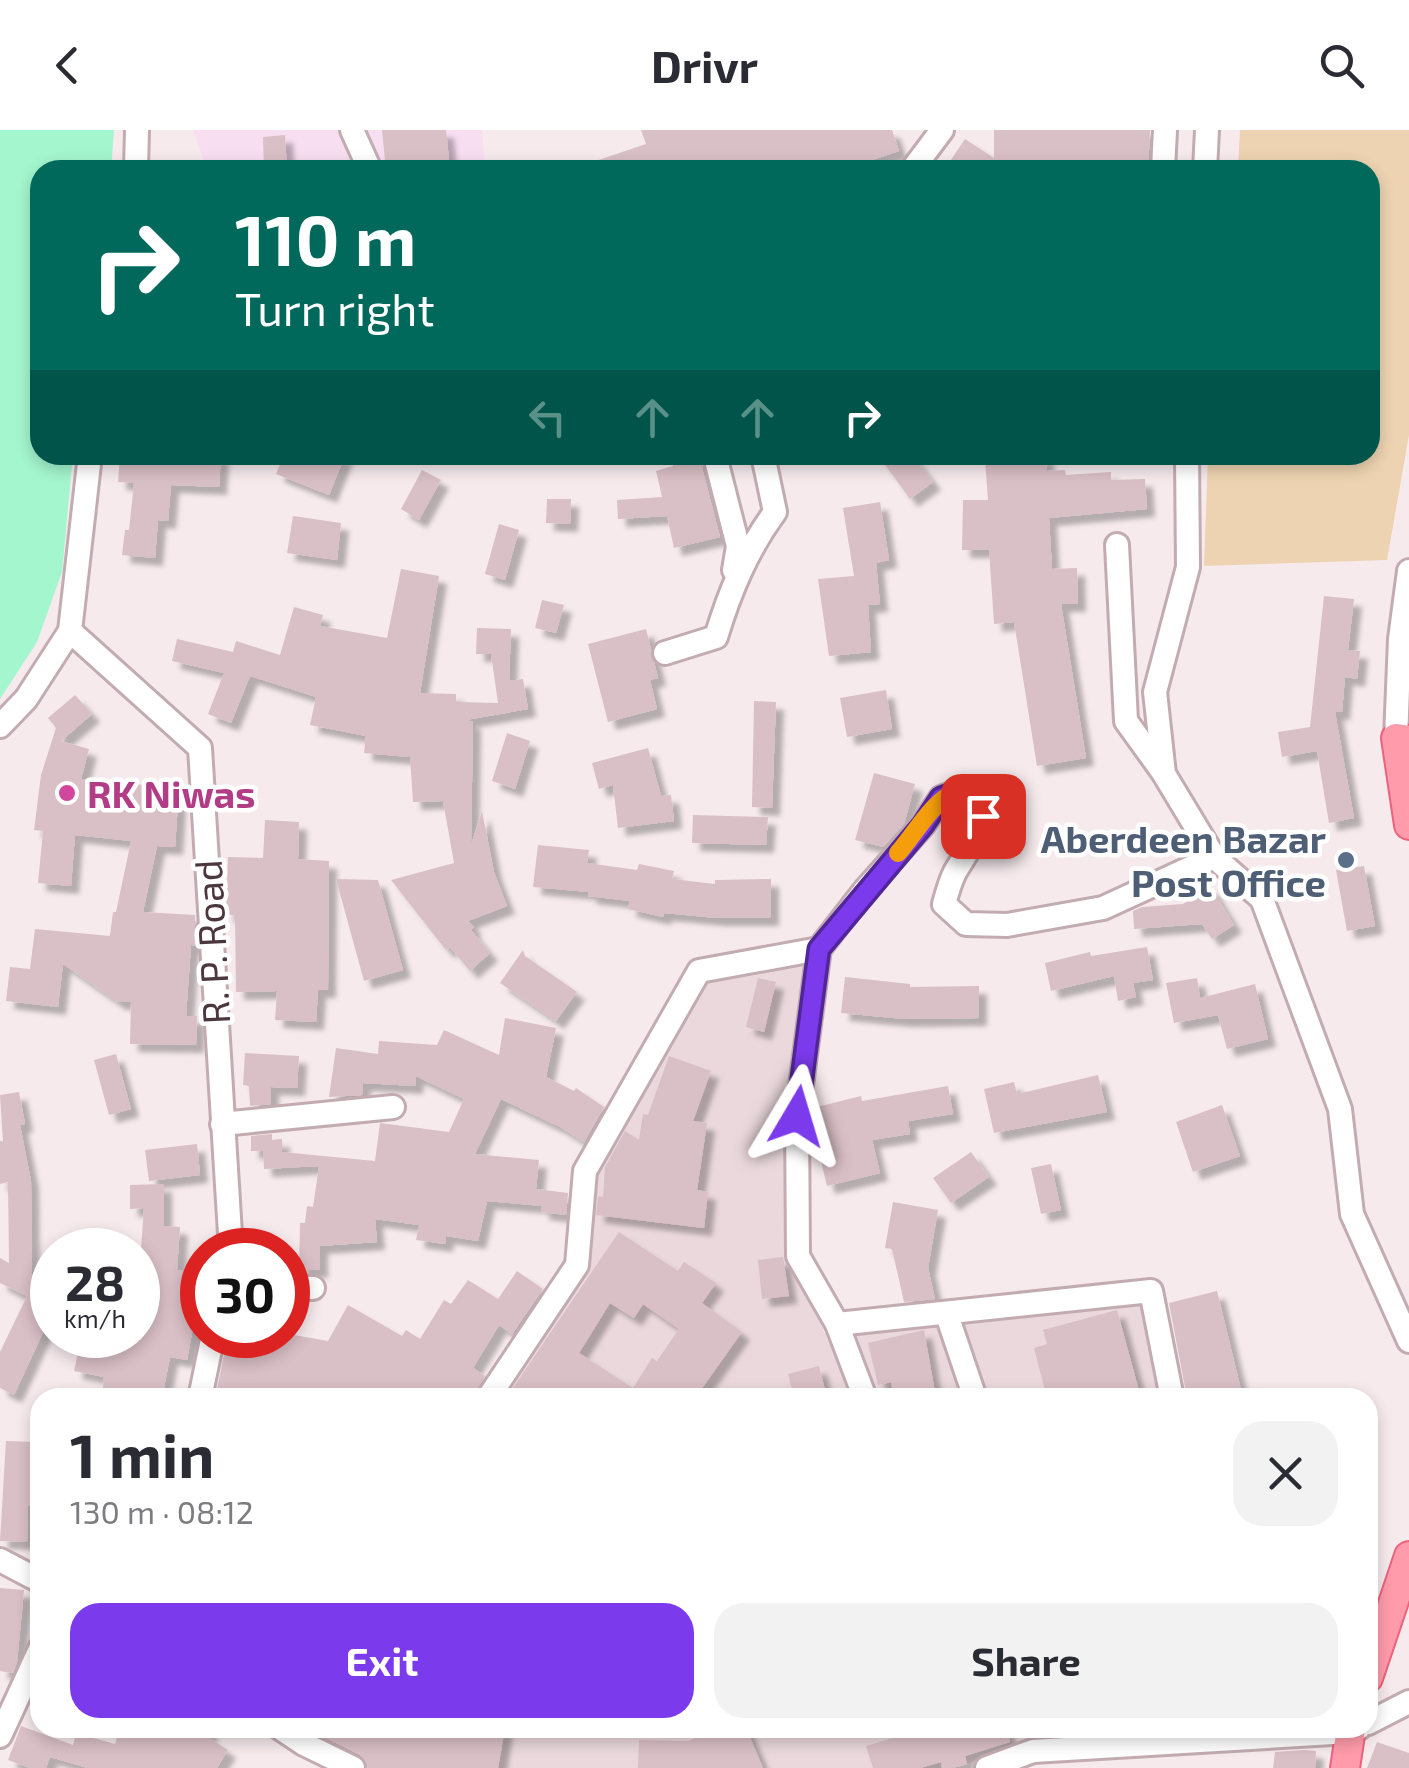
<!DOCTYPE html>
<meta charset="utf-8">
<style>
:root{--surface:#fff;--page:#f2f2f3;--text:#2b2b33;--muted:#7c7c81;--accent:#7c3aed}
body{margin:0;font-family:"Exo 2",sans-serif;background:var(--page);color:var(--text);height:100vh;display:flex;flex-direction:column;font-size:38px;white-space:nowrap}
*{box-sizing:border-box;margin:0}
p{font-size:32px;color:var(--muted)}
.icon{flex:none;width:55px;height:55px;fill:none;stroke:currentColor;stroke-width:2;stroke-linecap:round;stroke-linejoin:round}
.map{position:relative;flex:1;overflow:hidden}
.details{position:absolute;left:30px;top:1258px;width:1348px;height:350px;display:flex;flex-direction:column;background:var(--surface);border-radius:30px;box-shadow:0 5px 15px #0003}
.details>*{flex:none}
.guide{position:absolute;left:30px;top:30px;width:1350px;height:305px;border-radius:30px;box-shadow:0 5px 15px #0003;background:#00695c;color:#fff;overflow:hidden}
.speed{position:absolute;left:30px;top:1098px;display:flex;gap:20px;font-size:50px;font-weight:700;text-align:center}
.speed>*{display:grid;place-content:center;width:130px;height:130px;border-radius:50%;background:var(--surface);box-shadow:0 5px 15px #0003;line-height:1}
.speed small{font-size:25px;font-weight:400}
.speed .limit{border:15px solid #d22;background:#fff;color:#111}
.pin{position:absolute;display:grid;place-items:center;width:85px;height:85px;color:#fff;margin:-42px;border-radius:20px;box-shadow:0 5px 15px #0006}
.me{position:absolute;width:110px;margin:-55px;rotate:7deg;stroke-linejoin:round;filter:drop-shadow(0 0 8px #0008)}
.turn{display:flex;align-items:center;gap:35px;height:210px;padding:0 40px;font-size:45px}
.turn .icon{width:130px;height:130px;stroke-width:2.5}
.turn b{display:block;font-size:70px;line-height:85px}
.lanes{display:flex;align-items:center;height:95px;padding:0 40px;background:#0003;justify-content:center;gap:50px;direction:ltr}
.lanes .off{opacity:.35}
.round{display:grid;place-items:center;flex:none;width:105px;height:105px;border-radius:30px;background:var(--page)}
.headline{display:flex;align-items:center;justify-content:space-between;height:170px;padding:0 40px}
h1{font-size:60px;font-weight:700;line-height:75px}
.primary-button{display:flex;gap:20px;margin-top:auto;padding:20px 40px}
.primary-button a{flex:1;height:115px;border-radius:30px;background:var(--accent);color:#fff;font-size:40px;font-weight:700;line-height:115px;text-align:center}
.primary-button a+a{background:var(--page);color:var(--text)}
header{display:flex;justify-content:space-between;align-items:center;height:130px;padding:0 40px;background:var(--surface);font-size:45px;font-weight:700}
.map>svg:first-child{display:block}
.residential{fill:#ead8dc}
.medical{fill:#f7def0}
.green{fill:#edd3b1}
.water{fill:#a4f6cf}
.building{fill:#d9bfc6;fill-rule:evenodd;filter:url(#shadow)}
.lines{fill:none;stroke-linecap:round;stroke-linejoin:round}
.minor-casing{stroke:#c3acb1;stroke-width:28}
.major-casing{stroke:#ed627b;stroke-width:32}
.minor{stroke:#fff;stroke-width:22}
.major{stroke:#ff9bab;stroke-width:28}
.route-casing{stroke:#51269a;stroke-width:25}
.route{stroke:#7c3aed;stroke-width:18}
.slow{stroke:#f59e0b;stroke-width:18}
.hotel-dot{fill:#d1479c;stroke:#fff;stroke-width:4}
.service-dot{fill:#5c6f8a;stroke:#fff;stroke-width:4}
.labels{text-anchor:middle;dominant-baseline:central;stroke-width:9;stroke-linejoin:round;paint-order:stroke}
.hotel-label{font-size:38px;font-weight:bold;fill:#b23c85;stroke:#fff;text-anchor:start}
.service-label{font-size:38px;font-weight:bold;fill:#4e5e75;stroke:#fff;text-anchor:end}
.street-label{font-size:38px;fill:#4b373d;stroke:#fff}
</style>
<header><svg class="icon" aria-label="back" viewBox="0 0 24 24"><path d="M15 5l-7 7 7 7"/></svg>Drivr<svg class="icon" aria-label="search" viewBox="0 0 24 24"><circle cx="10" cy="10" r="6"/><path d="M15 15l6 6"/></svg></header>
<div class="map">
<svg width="1409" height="1638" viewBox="0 0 1409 1638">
<defs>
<filter id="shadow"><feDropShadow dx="8" dy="8" stdDeviation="2.5" flood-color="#0004"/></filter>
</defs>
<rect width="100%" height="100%" fill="#f6eaed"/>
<g class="residential">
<path d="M 807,834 L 784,1114 L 854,1267 L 496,1268 L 590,1132 L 593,1043 L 707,850 Z"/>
<path d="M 1141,1176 L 1161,1260 L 1151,1268 L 986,1267 L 962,1190 Z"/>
<path d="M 936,1193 L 964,1267 L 873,1267 L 850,1201 Z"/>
<path d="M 307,1598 L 1045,1598 L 1028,1614 L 952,1638 L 363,1638 L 306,1612 Z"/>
</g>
<path class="medical" d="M 193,0 L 482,0 L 485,40 L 207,40 Z"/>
<path class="green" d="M 1240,0 L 1409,0 L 1409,305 L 1387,430 L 1204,436 L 1208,325 L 1370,325 L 1370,40 L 1238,40 Z"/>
<path class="water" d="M 0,0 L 114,0 L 111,40 L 40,40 L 40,325 L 73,325 L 62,442 L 37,512 L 0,569 Z"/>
<g class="building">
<path d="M 382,0 L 446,0 L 450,40 L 386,40 Z"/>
<path d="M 641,0 L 892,0 L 899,21 L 842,40 L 578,40 L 578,37 L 646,14 Z"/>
<path d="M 994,0 L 1150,0 L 1148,40 L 1044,40 L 1044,37 L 979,36 L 976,40 L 944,40 L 965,9 L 994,28 Z"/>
<path d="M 285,5 L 287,40 L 264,40 L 263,7 Z"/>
<path d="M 120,325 L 221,325 L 219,357 L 171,355 L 168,391 L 158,390 L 155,428 L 122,425 L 125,400 L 129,400 L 134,353 L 118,352 Z"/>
<path d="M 284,325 L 345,325 L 329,365 L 276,344 Z"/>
<path d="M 671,325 L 703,325 L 702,338 L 720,407 L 674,418 L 667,386 L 618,389 L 617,370 L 662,367 L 656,341 L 673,336 Z"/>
<path d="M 878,325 L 912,325 L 933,352 L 910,369 Z"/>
<path d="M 1046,325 L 1047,341 L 1065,340 L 1066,345 L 1111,342 L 1111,350 L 1145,349 L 1147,379 L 1049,388 L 1052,439 L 1077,438 L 1078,474 L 1061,474 L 1086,628 L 1037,636 L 1014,492 L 994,494 L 989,420 L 962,420 L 963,370 L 988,370 L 985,329 Z"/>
<path d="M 422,340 L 441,350 L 419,390 L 401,379 Z"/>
<path d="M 547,369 L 571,369 L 570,394 L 546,393 Z"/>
<path d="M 880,372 L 889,430 L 876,433 L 880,474 L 868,475 L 871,522 L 829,526 L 818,449 L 854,446 L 843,378 Z"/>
<path d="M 293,386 L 341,393 L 337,430 L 287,423 Z"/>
<path d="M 499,394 L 519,400 L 505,450 L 485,444 Z"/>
<path d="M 401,439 L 439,446 L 420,563 L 456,564 L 456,572 L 498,573 L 491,524 L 476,524 L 477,498 L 511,499 L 509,551 L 523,549 L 528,579 L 466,590 L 473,592 L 471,715 L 482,681 L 494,742 L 507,776 L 468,791 L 474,797 L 471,800 L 490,823 L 470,841 L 450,817 L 446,820 L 391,750 L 454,733 L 443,671 L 413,672 L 410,627 L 364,623 L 366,606 L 310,595 L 316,567 L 250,546 L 231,593 L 208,584 L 224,543 L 172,531 L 177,509 L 233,522 L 236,511 L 280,525 L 294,477 L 323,485 L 320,496 L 387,508 Z"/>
<path d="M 1324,466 L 1354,469 L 1348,520 L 1360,521 L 1357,549 L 1345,547 L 1342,582 L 1335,582 L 1354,688 L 1329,693 L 1317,621 L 1282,627 L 1278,602 L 1310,597 Z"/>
<path d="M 542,470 L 564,475 L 556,503 L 535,498 Z"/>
<path d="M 646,499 L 658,548 L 650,550 L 657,579 L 608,592 L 588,514 Z"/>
<path d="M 886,560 L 892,599 L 847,607 L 840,568 Z"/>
<path d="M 75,565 L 92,584 L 61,611 L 89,619 L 81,649 L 179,658 L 175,717 L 157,716 L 143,782 L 195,785 L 195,816 L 191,815 L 186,886 L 197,886 L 196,915 L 130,914 L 131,872 L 118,872 L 63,834 L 58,877 L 6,871 L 10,837 L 30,839 L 35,799 L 110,806 L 113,782 L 116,782 L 131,711 L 75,705 L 71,756 L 38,753 L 43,701 L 34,700 L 41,645 L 56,598 L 48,588 Z"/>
<path d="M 754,571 L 776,572 L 772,678 L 752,677 Z"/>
<path d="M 507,603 L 530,611 L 515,659 L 492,651 Z"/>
<path d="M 648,618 L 661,666 L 671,665 L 674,691 L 618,698 L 613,655 L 599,659 L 592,633 Z"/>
<path d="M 874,643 L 915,654 L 904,694 L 883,717 L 855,710 Z"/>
<path d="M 693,685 L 768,687 L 766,715 L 692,713 Z"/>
<path d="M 265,690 L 299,692 L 298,729 L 329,731 L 328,860 L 318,860 L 316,892 L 275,890 L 277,861 L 236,862 L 235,785 L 226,785 L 228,727 L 263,728 Z"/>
<path d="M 538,715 L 589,720 L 587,733 L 637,740 L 639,734 L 674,741 L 672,749 L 715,754 L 715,750 L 771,749 L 771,788 L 717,788 L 664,783 L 663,787 L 628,779 L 630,771 L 588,766 L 589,762 L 533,757 Z"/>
<path d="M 1364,736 L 1375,796 L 1347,801 L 1336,740 Z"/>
<path d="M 336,749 L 378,750 L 403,840 L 364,851 Z"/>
<path d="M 1210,756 L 1234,795 L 1212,809 L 1202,794 L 1134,799 L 1133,781 L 1142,777 L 1183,774 Z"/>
<path d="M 1147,817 L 1153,850 L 1133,853 L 1136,867 L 1118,871 L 1114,846 L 1051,861 L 1045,833 L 1090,822 L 1091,826 Z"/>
<path d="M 523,820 L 525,826 L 577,862 L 556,891 L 500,853 Z"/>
<path d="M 845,847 L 910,854 L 910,857 L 979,856 L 979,888 L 904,889 L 841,883 Z"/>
<path d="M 758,848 L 776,852 L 764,902 L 746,897 Z"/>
<path d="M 1197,848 L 1200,868 L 1255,854 L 1268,909 L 1227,919 L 1218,885 L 1174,893 L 1166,853 Z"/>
<path d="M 505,888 L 556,898 L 546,947 L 574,961 L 576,958 L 604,977 L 584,1012 L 560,997 L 501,969 L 475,1024 L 539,1030 L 536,1059 L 568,1063 L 566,1085 L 541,1082 L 542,1076 L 487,1071 L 478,1111 L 446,1106 L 445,1114 L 416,1110 L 419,1095 L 375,1089 L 377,1112 L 320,1116 L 320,1140 L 299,1140 L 300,1093 L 305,1093 L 307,1076 L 313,1077 L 319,1036 L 264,1039 L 263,1021 L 251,1021 L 251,1006 L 272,1004 L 272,1010 L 282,1009 L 282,1022 L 375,1031 L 380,993 L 449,1002 L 464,969 L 416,946 L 415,956 L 363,953 L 362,965 L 329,967 L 336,918 L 378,924 L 379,911 L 437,915 L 444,900 L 499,925 Z"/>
<path d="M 245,923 L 299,926 L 297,958 L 271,957 L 271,974 L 250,976 L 249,956 L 243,955 Z"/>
<path d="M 116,924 L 131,979 L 109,985 L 94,930 Z"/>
<path d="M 669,926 L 711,941 L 693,991 L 707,993 L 697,1060 L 708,1062 L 704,1098 L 596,1085 L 598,1066 L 603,1067 L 605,1037 L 625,1001 L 639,1010 L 643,984 L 648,985 Z"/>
<path d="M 1098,945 L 1107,982 L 994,1003 L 984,959 L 1014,952 L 1017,964 Z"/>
<path d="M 948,956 L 953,984 L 908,991 L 910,1004 L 872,1010 L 880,1043 L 827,1056 L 812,995 L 813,978 L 861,966 L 862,971 Z"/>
<path d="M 19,962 L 25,994 L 20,995 L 31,1051 L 32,1144 L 52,1155 L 52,1183 L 14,1265 L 0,1258 L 0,1222 L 27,1166 L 0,1153 L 0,1128 L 9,1133 L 8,1052 L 0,1054 L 0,1011 L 3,1011 L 0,965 Z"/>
<path d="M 1222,975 L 1240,1026 L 1193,1042 L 1176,992 Z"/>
<path d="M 197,1014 L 200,1045 L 149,1051 L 145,1020 Z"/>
<path d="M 971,1022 L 989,1047 L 951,1073 L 933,1048 Z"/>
<path d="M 1051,1034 L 1061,1080 L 1041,1084 L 1031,1038 Z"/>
<path d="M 164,1054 L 164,1096 L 180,1097 L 177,1140 L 193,1143 L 187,1185 L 195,1186 L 187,1230 L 170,1227 L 162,1268 L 102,1268 L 104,1247 L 74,1241 L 82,1205 L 138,1205 L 138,1177 L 145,1133 L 140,1132 L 144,1078 L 130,1079 L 130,1055 Z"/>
<path d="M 893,1072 L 938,1080 L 928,1138 L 935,1169 L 904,1172 L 892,1119 L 885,1118 Z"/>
<path d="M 619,1102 L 678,1141 L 684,1132 L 716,1153 L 702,1173 L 742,1202 L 695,1268 L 506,1268 ZM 610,1173 L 634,1188 L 643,1174 L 679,1199 L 657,1231 L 652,1228 L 633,1258 L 579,1223 Z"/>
<path d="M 783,1127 L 789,1166 L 762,1169 L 758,1130 Z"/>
<path d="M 517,1141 L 543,1159 L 512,1204 L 499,1195 L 473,1238 L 485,1246 L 473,1268 L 243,1268 L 217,1259 L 228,1205 L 294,1205 L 328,1211 L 348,1175 L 402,1206 L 406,1200 L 420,1209 L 444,1170 L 451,1174 L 468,1150 L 498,1169 Z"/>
<path d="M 1217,1161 L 1243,1268 L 1187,1268 L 1169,1173 Z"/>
<path d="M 1117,1180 L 1141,1268 L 1047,1268 L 1034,1218 L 1047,1214 L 1043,1200 Z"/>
<path d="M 924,1200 L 936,1268 L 894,1268 L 891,1252 L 878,1255 L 868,1213 Z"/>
<path d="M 819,1236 L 827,1268 L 794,1268 L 788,1244 Z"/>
<path d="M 6,1311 L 37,1312 L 35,1352 L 40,1352 L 40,1376 L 28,1376 L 27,1412 L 0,1411 Z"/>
<path d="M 0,1458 L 24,1460 L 17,1532 L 13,1543 L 0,1541 Z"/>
<path d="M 21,1596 L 73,1615 L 76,1603 L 115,1614 L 120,1598 L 212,1598 L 206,1606 L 228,1620 L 217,1638 L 88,1638 L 50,1627 L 46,1638 L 30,1638 L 8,1630 Z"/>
<path d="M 314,1598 L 505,1598 L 498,1638 L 368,1638 L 360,1625 L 312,1601 Z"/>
<path d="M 718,1598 L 746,1598 L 763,1638 L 638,1638 L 639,1610 L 688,1611 Z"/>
<path d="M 954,1598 L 1006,1598 L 1010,1612 L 965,1626 L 967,1634 L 952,1638 L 942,1638 L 941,1632 L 920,1638 L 873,1638 L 866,1616 L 921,1600 L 923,1606 Z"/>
<path d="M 1377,1612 L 1409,1623 L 1409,1638 L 1367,1638 Z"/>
<path d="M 1305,1620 L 1316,1621 L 1315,1638 L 1273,1638 L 1275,1622 Z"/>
</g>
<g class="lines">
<g class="minor-casing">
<g id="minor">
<path d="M 352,0 L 370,40"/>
<path d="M 136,40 L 137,0"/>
<path d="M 912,40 L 942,0"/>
<path d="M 1163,40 L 1165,0"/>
<path d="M 1205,40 L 1207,0"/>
<path d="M 1187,325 L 1188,437 L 1155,562 L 1164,644 L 1214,727 L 1262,769 L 1340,979 L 1352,1084 L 1409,1211"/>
<path d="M 717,334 L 738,416 L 734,440"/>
<path d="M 1117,415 L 1126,591 L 1162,641"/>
<path d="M 70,501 L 200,618 L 231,1120"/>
<path d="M 665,523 L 716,507 C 730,461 747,420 775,382 L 763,325"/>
<path d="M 0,596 L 26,569 L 70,501 L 90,325"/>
<path d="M 1396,608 L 1400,509 L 1409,441"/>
<path d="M 819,819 L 797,986 L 798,1126 L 837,1194 L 1151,1161 L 1172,1268"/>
<path d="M 222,994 L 393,977"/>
<path d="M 288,1157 L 313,1158"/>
<path d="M 947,1185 L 975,1268"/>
<path d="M 837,1194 L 865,1268"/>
<path d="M 200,1268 L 213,1205"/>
<path d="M 488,1268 L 577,1135 L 585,1041 L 699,841 L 819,819 L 865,760 L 923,695 L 941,668 L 963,660 L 978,666 C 986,699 971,715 955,742 C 950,752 947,763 944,774 L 966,794 L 1007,795 L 1103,778 L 1214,727"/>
<path d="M 0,1430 L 40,1451"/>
<path d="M 1368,1593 L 1409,1572"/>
<path d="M 280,1598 L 304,1614 L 353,1638"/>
<path d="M 0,1606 L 40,1519"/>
<path d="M 987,1638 L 1033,1621 L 1349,1602 L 1359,1598"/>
</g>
</g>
<g class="major-casing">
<g id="major">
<path d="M 1409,610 L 1396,608 L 1409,695"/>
<path d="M 1368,1548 L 1409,1426"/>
<path d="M 1345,1638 L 1351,1598"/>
</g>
</g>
<use href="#minor" class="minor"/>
<use href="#major" class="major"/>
</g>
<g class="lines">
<g class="route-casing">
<path id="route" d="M 797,986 L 819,819 L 923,695 L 941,668 L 963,660 L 978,666 L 983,686"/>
</g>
<use href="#route" class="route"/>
<path class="slow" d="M 898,723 C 914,705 934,670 954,663"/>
</g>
<circle class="hotel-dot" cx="67" cy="663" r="10"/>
<circle class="service-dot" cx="1346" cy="730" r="10"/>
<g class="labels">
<g class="hotel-label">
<text x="87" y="663">RK Niwas</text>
</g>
<g class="service-label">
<text x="1326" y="708">Aberdeen Bazar<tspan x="1326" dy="44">Post Office</tspan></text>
</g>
<g class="street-label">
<text transform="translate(211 812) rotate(-93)">R. P. Road</text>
</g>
</g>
</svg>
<div class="speed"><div>28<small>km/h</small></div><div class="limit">30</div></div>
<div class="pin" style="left:983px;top:686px;background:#d93025"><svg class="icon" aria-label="arrive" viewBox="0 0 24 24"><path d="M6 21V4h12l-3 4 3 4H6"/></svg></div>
<svg class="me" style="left:797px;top:986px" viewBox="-20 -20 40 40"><path d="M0-17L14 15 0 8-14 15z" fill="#7c3aed" stroke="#fff" stroke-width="4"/></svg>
<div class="guide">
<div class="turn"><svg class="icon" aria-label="right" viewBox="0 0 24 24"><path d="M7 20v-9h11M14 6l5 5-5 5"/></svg><div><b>110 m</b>Turn right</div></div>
<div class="lanes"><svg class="icon off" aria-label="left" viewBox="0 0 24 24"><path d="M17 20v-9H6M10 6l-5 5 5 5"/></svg><svg class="icon off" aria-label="ahead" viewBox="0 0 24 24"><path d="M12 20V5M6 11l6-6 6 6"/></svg><svg class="icon off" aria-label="ahead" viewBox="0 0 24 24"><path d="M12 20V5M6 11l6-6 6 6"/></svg><svg class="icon" aria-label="right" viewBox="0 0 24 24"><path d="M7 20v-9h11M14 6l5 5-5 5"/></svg></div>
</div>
<section class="details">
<div class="headline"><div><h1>1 min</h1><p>130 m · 08:12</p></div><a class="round"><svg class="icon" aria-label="close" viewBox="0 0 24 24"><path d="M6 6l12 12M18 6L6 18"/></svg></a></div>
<div class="primary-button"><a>Exit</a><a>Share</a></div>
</section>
</div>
